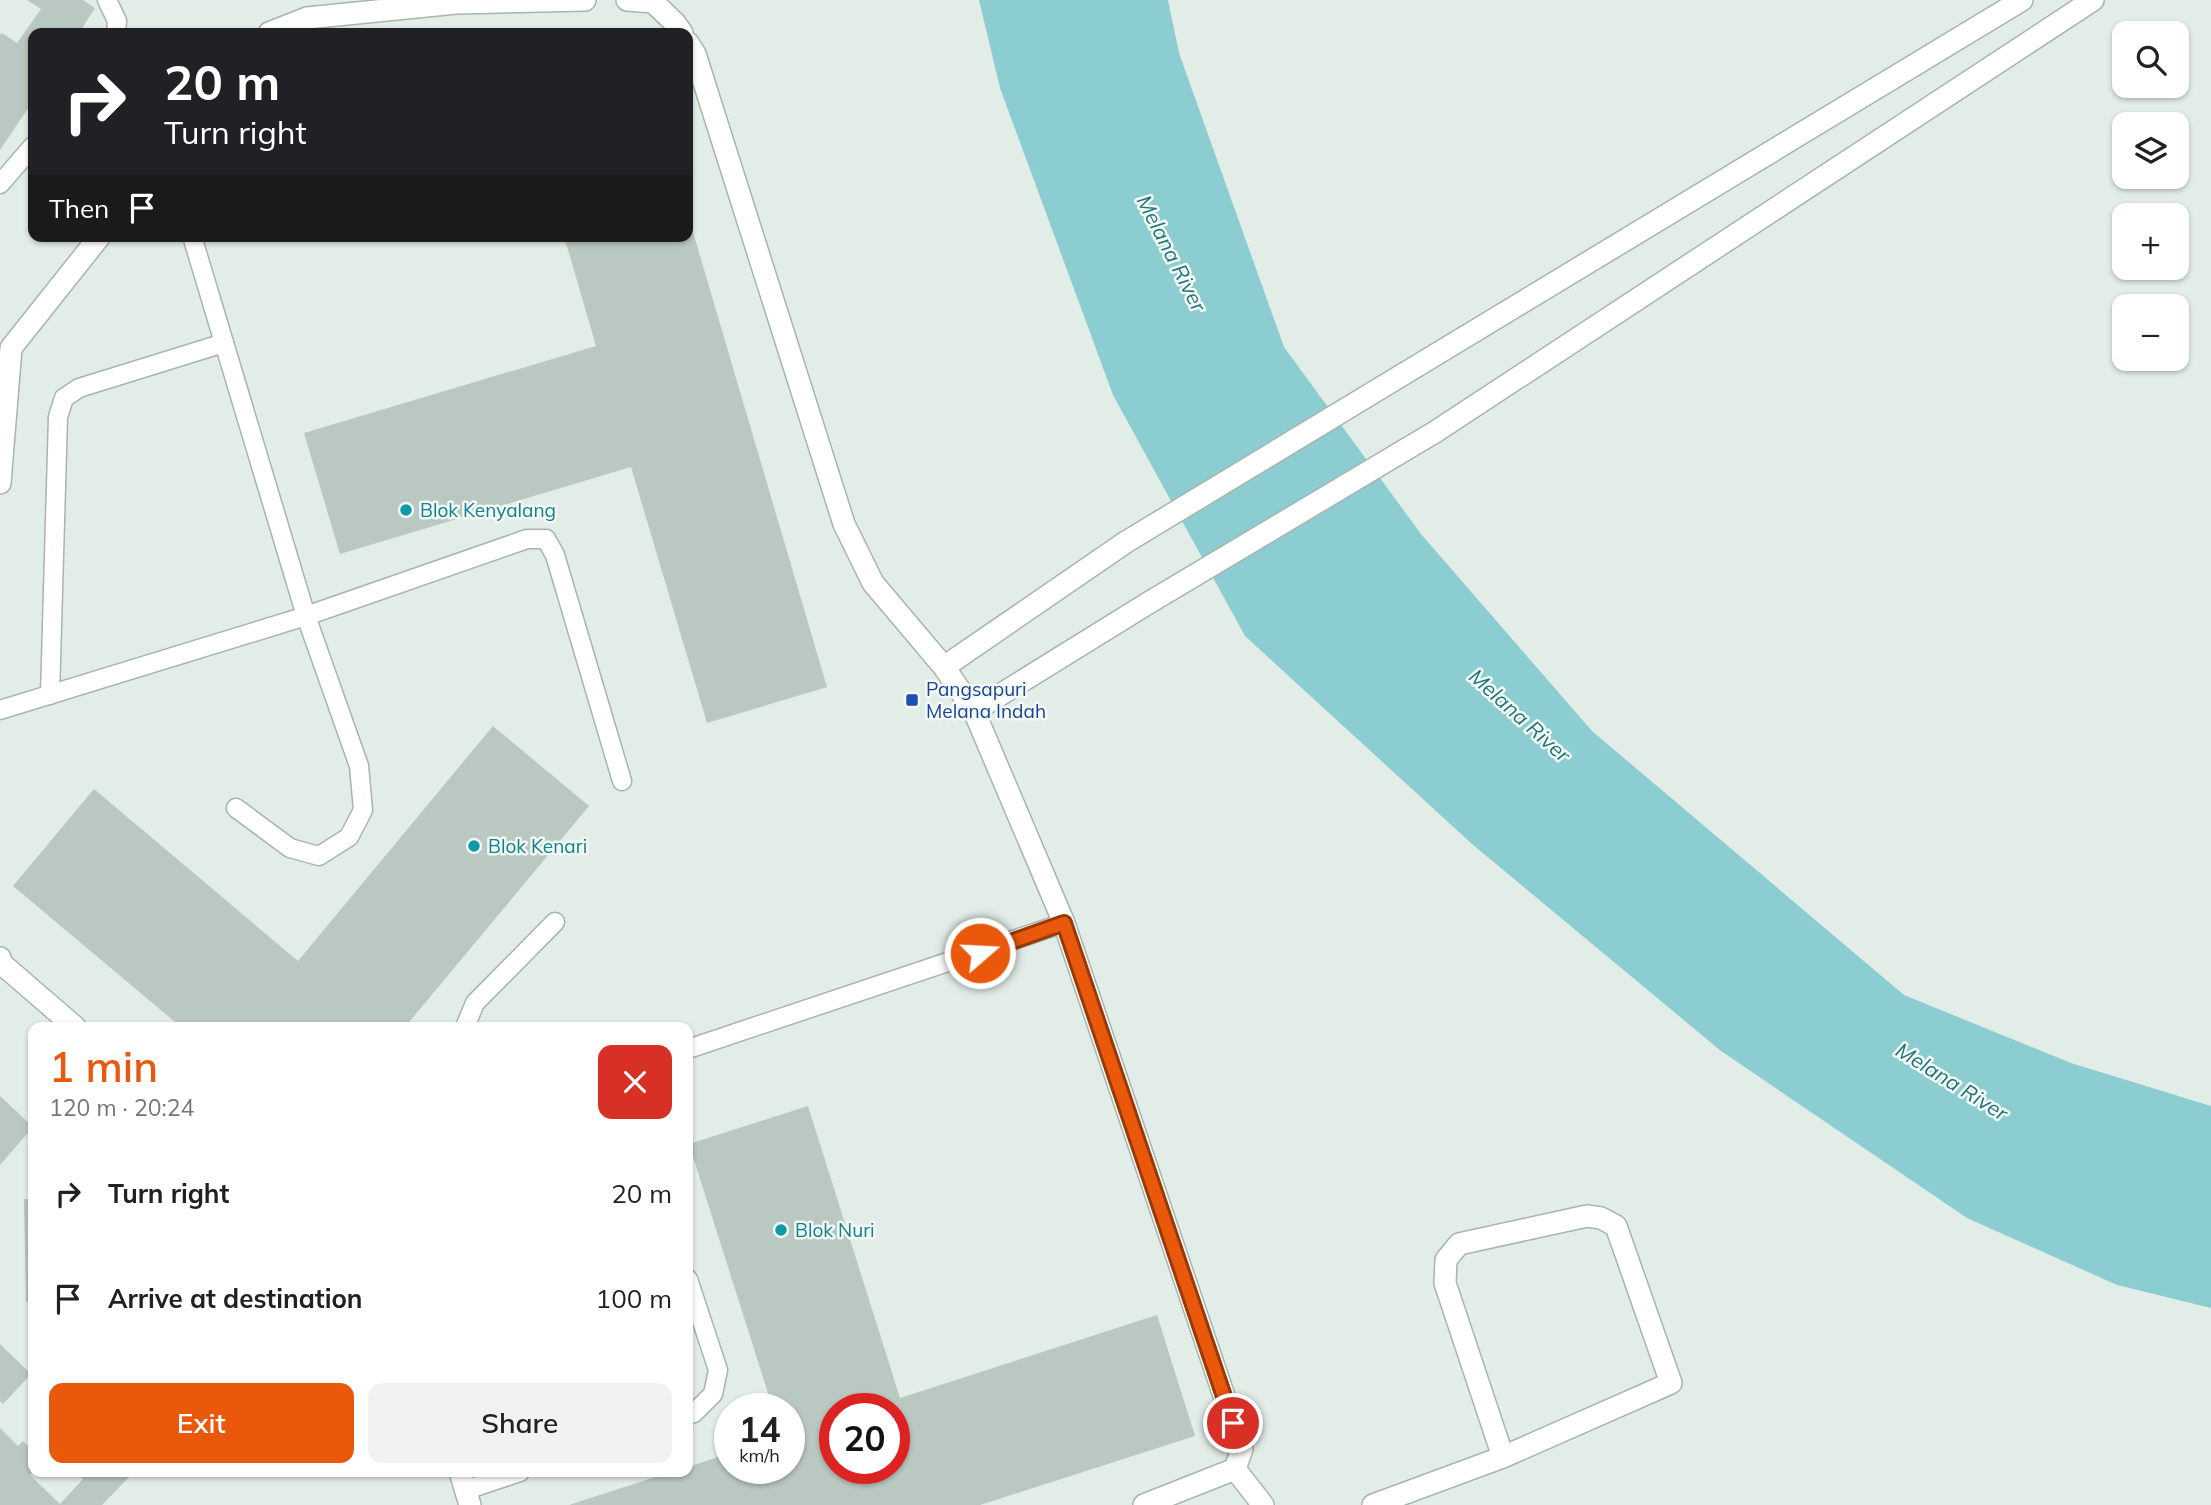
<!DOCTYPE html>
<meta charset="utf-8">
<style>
:root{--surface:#fff;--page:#f2f2f2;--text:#202124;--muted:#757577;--accent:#ea580c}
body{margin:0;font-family:Mulish,sans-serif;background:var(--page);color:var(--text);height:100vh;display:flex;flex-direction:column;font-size:26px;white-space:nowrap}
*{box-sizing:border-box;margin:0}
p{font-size:23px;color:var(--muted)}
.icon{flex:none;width:38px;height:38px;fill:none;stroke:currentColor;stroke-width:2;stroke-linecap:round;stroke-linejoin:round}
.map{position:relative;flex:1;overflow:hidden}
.side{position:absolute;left:28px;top:1022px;width:665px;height:455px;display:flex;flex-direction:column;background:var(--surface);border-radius:14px;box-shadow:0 2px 5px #0004}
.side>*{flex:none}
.hud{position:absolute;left:28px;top:28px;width:665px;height:214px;border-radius:14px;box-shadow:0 2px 5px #0004;background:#202124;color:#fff;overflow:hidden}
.controls{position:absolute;left:2112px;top:21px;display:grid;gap:14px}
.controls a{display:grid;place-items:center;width:77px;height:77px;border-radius:14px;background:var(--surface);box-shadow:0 2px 5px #0004;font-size:35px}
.speed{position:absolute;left:714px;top:1393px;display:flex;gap:14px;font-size:35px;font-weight:700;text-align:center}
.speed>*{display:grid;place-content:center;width:91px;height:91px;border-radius:50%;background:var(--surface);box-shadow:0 2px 5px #0004;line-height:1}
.speed small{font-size:18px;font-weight:400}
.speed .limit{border:10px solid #d22;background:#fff;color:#111}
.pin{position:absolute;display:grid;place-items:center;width:60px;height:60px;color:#fff;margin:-30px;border:4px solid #fff;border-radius:50%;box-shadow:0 2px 7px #0007}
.me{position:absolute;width:77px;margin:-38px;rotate:71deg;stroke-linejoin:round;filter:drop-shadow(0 0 5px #0008)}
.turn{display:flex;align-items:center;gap:24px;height:147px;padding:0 21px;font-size:32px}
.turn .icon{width:91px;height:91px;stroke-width:2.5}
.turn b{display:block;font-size:49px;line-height:60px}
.then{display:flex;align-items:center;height:66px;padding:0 21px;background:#0003;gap:14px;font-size:26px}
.round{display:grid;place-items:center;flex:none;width:74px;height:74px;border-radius:14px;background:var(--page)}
.overview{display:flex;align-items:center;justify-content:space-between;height:119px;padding:0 21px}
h1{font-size:42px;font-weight:600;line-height:52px;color:var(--accent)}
.button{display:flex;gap:14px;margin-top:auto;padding:14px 21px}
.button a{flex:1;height:80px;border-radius:14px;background:var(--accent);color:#fff;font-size:28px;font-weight:600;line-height:80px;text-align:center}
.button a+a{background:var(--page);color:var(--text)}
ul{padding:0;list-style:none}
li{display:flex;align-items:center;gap:21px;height:105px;padding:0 21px}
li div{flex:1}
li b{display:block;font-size:26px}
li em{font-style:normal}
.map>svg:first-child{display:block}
.water{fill:#8ccdd1}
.building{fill:#b9c8c0;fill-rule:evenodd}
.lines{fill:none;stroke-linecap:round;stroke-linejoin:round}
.service-casing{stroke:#a6b5ae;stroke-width:21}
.minor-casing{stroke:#a6b5ae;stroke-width:24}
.service{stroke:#fff;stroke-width:18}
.minor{stroke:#fff;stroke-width:21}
.route-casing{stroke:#983908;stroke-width:18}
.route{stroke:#ea580c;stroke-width:12}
.culture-dot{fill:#0f9aa8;stroke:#f4f9f6;stroke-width:2.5}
.transit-dot{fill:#1a4fb4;stroke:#f4f9f6;stroke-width:2.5}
.labels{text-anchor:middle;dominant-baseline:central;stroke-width:5;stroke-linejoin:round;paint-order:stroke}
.culture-label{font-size:19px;fill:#0d838f;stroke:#f4f9f6;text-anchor:start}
.transit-label{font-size:19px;fill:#164399;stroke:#f4f9f6;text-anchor:start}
.water-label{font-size:21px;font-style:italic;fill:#1d747a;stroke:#f4f9f6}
</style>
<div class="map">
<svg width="2211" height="1505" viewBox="0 0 2211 1505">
<rect width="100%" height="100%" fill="#e3ede8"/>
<path class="water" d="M 979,0 L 1168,0 L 1179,53 L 1284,347 L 1421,534 L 1592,731 L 1904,995 L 2071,1063 L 2211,1106 L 2211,1308 L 2117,1285 L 1967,1218 L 1721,1051 L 1472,844 L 1245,636 L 1113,395 L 1000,88 Z"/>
<g class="building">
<path d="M 27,0 L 83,0 L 95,8 L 79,33 L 33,33 L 33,101 L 0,150 L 0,35 L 2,33 L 17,43 L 41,9 Z"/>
<path d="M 688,215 L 827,687 L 707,723 L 631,467 L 340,554 L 304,433 L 596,346 L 564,236 L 688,236 Z"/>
<path d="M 493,726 L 589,806 L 405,1027 L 181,1027 L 13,886 L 94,789 L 298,961 Z"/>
<path d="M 0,1096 L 33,1127 L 0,1165 Z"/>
<path d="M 808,1106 L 900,1398 L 1157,1315 L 1195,1436 L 980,1505 L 569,1505 L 671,1472 L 688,1472 L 688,1467 L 730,1453 L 730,1468 L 789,1468 L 789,1409 L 773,1409 L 689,1144 ZM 835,1409 L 894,1409 L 894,1468 L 835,1468 Z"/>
<path d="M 24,1199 L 33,1199 L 33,1302 L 26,1302 Z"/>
<path d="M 0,1344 L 31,1374 L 3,1404 L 0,1401 Z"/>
<path d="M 0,1428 L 18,1446 L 23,1441 L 33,1451 L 33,1472 L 30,1475 L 60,1504 L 83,1479 L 75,1472 L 134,1472 L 102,1505 L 0,1505 Z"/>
</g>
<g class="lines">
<g class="service-casing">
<g id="service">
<path d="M 107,0 L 117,21 L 116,33"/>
<path d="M 0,184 L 33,146"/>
<path d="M 192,236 L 306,616 L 527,539 L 546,539 L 555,555 L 622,781"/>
<path d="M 50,695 L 58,417 L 64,398 L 79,388 L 224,343"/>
<path d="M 0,710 L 306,616 L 359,766 L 363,810 L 349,837 L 319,856 L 290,848 L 236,808"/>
<path d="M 465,1027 L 475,1003 L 555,922"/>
<path d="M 688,1049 L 1064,923"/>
<path d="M 688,1279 L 718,1370 L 713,1394 L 694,1413 L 688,1415"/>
<path d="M 466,1490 L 520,1472"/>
</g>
</g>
<g class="minor-casing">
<g id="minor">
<path d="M 627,0 L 653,2 L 675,23 L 682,33"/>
<path d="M 269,33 L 307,18 L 456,3 L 585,0"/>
<path d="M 688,43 L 695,54 L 844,524 L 873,583 L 944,667 L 974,711 L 1064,923 L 1242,1449 L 1235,1469 L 1144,1505"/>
<path d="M 0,483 L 11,348 L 100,236"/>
<path d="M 944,667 L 1126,542 L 2022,0"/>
<path d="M 974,711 L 1150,602 L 1435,432 L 2093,0"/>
<path d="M 0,958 L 2,964 L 75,1027"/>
<path d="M 1235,1469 L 1263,1505"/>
<path d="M 460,1472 L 470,1505"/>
<path d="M 1373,1505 L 1503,1457 L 1671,1383 L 1616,1226 L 1601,1218 L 1587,1216 L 1459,1244 L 1446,1260 L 1445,1283 L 1503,1457"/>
</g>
</g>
<use href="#service" class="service"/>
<use href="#minor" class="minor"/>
</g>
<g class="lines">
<g class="route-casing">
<path id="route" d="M 980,953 L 1064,923 L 1233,1423"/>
</g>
<use href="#route" class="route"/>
</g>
<g class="culture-dot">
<circle cx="406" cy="510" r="7"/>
<circle cx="474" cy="846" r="7"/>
<circle cx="781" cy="1230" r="7"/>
</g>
<rect class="transit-dot" x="905" y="693" width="14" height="14" rx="3.5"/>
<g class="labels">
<g class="culture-label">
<text x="420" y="510">Blok Kenyalang</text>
<text x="488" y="846">Blok Kenari</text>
<text x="795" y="1230">Blok Nuri</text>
</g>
<g class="transit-label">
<text x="926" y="689">Pangsapuri<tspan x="926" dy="22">Melana Indah</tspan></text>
</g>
<g class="water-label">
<text transform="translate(1172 253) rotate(63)">Melana River</text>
<text transform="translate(1520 715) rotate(42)">Melana River</text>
<text transform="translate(1952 1081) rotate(32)">Melana River</text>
</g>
</g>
</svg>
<div class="controls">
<a><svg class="icon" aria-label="search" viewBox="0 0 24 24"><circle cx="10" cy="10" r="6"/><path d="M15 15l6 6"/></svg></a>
<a><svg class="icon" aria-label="layers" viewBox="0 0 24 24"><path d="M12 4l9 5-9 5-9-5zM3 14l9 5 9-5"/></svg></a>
<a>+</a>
<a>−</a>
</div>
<div class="speed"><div>14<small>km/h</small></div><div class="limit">20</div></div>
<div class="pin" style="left:1233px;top:1423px;background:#d93025"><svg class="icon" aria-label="arrive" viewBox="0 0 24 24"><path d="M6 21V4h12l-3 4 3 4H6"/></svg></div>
<svg class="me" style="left:980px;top:953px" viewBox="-20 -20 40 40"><circle r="17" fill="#ea580c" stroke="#fff" stroke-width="3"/><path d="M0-11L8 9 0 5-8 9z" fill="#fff"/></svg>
<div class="hud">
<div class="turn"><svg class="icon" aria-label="right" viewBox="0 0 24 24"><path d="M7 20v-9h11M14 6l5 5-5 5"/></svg><div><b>20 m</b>Turn right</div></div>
<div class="then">Then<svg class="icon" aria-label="arrive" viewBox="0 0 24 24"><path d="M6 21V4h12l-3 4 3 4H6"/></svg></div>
</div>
<section class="side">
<div class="overview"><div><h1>1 min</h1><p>120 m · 20:24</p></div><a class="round" style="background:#d93025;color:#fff"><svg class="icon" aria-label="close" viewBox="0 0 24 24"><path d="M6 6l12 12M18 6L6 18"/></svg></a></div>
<ul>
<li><svg class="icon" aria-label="right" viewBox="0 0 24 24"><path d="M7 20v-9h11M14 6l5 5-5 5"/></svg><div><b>Turn right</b></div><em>20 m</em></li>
<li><svg class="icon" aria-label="arrive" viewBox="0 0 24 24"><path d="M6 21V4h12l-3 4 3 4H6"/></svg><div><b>Arrive at destination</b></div><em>100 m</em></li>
</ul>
<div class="button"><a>Exit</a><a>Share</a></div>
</section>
</div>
